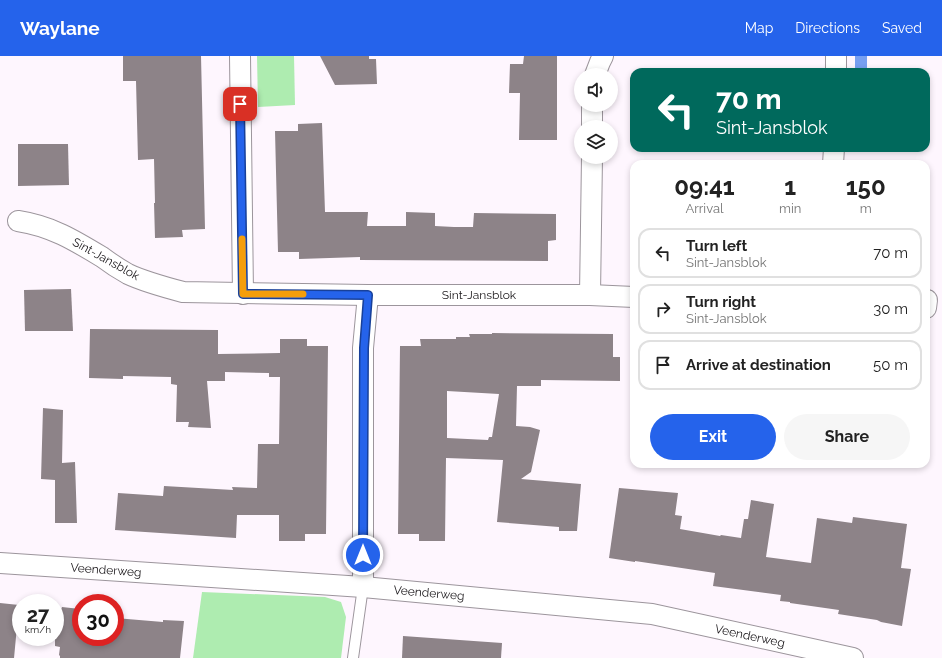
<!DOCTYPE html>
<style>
:root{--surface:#fff;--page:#f6f6f6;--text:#222;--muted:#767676;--line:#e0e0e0;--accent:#2563eb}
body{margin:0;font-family:Raleway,sans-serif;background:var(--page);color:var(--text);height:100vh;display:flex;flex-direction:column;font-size:15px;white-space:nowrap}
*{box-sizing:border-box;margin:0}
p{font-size:13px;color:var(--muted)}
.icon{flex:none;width:22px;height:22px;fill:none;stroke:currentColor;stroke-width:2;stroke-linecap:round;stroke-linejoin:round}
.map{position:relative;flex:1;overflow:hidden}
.panel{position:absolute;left:630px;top:104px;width:300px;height:308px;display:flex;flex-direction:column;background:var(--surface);border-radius:12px;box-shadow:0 2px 6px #0003}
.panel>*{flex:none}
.hud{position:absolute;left:630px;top:12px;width:300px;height:84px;border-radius:12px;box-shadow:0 2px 6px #0003;background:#00695c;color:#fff;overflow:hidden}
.tools{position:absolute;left:574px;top:12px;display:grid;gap:8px}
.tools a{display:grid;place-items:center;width:44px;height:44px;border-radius:50%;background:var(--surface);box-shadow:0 2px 6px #0003;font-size:20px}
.speed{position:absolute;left:12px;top:538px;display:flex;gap:8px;font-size:20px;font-weight:700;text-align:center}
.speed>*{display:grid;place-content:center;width:52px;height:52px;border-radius:50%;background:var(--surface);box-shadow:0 2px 6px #0003;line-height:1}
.speed small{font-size:10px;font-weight:400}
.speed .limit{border:6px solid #d22;background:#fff;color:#111}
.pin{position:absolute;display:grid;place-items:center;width:34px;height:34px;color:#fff;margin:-17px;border-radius:8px;box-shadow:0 2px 6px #0006}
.me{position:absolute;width:44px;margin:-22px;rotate:0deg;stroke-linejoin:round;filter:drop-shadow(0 0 3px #0008)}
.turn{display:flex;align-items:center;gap:14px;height:84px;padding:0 20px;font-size:18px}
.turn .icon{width:52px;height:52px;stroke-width:2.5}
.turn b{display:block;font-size:28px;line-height:34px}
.eta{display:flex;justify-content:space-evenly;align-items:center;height:68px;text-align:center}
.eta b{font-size:24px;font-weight:700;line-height:28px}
.cta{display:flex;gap:8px;margin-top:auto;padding:8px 20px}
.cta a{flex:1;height:46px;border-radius:24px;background:var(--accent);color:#fff;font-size:16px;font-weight:700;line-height:46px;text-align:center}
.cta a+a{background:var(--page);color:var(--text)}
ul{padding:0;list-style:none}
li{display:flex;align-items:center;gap:12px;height:50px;margin:0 8px 6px;padding:0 12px;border:2px solid var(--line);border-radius:12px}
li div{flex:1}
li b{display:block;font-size:15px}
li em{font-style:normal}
header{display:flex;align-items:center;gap:24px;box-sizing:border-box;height:56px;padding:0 20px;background:var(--accent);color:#fff}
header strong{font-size:19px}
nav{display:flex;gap:22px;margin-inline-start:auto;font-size:14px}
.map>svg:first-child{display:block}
.green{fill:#aeecb0}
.water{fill:#779ff1}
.building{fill:#8d8388;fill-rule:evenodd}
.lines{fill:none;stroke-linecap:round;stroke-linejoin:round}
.service-casing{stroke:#9c959c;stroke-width:12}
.minor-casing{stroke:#9c959c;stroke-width:22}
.service{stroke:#fff;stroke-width:10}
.minor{stroke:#fff;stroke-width:20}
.route-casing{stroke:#184099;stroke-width:10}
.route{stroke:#2563eb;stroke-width:7}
.slow{stroke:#f59e0b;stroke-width:7}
.labels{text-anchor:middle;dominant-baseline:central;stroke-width:3;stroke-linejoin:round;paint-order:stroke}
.street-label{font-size:12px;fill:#1a171a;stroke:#fff}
</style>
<header>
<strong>Waylane</strong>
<nav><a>Map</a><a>Directions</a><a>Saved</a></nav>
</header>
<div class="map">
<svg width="942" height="602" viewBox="0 0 942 602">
<rect width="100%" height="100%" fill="#fef6fe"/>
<g class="green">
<path d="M 257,0 L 294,0 L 295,49 L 258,51 Z"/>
<path d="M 202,536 L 325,541 L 341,546 L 346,561 L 341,602 L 193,602 Z"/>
</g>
<rect class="water" x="855" y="0" width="12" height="16"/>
<g class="building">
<path d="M 123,0 L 201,0 L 205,173 L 182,174 L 183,181 L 155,182 L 154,147 L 155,147 L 154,103 L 138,104 L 136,25 L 123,25 Z"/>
<path d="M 320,0 L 369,0 L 369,3 L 376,3 L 377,28 L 335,29 Z"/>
<path d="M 524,0 L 557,0 L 557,84 L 519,84 L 520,37 L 509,37 L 510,8 L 523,8 Z"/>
<path d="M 322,67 L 325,156 L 368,156 L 367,170 L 406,170 L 406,156 L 435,157 L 435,170 L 454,171 L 473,171 L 474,157 L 556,158 L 556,184 L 548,185 L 548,205 L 360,204 L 360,201 L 299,203 L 299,196 L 278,196 L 275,75 L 298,75 L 298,68 Z"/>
<path d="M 18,88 L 68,88 L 69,129 L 18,130 Z"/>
<path d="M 71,233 L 73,275 L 25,275 L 24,234 Z"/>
<path d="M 90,273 L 218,274 L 218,298 L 280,297 L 280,283 L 307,283 L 307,290 L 328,290 L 326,478 L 305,478 L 305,485 L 279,485 L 279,459 L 237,459 L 236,482 L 115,474 L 118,437 L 163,440 L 164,430 L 233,434 L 232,431 L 257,432 L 258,388 L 279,388 L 280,321 L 269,321 L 269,317 L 225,316 L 225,325 L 207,325 L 211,372 L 188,371 L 189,366 L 176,366 L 177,329 L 171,328 L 171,321 L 123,320 L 123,323 L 89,322 Z"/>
<path d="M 492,277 L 613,278 L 613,301 L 620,301 L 620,325 L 541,324 L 541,330 L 517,330 L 516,370 L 530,371 L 540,374 L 531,416 L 521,423 L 581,428 L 577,475 L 559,475 L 559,471 L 497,466 L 503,404 L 446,402 L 445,485 L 419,485 L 419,478 L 398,478 L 400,290 L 421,290 L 420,283 L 456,283 L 456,281 L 470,281 L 469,278 L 492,278 ZM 447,335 L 499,338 L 492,381 L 489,381 L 488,384 L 447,382 Z"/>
<path d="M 43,352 L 63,354 L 62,407 L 75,406 L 77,467 L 55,467 L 55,424 L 41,423 Z"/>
<path d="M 619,432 L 678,437 L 675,459 L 682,460 L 680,473 L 720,480 L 721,479 L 741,482 L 744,463 L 748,463 L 751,444 L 774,448 L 766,501 L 811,507 L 817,462 L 852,467 L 853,461 L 907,468 L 901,512 L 911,513 L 902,570 L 881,566 L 877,564 L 838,558 L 839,554 L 790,547 L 790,546 L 780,545 L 781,539 L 713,530 L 715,517 L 635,505 L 635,506 L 609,502 Z"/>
<path d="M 0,547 L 19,549 L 14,602 L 0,602 Z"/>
<path d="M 62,551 L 80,553 L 80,559 L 81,559 L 81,581 L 115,581 L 115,562 L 163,566 L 163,564 L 184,565 L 180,602 L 60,602 L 60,600 L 59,599 L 60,591 L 55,590 L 55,554 L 61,554 Z"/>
<path d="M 403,580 L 502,587 L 501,602 L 402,602 Z"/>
</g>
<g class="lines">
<g class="service-casing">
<path id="service" d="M 353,602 L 363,531"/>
</g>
<g class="minor-casing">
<g id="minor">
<path d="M 240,0 L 243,238"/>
<path d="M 836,16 L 836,0"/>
<path d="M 595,19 L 600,6 L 603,0"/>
<path d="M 592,71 L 592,49"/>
<path d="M 833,108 L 834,92"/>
<path d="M 18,165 C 51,170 74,184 102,201 C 110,207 119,213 128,218 C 145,226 164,231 183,236 L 368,239 L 590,239 L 634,241"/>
<path d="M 590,239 L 592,101"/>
<path d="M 926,252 L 927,244"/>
<path d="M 0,507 L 363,531 L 652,558 L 853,602"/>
<path d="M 363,531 L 363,292 L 368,239"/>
</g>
</g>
<use href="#service" class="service"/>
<use href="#minor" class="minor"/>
</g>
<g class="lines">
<g class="route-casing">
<path id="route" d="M 240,48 L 243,238 L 368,239 L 364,292 L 363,499"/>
</g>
<use href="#route" class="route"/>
<path class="slow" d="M 242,183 L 243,238 L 303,238"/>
</g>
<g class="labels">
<g class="street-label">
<text transform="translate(106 203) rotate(29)">Sint-Jansblok</text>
<text x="479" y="239">Sint-Jansblok</text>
<text transform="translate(106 514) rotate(4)">Veenderweg</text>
<text transform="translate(429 537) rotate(5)">Veenderweg</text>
<text transform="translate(750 580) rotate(12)">Veenderweg</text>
</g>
</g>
</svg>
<div class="tools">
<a><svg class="icon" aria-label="sound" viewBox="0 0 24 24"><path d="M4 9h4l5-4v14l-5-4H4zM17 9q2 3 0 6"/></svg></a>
<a><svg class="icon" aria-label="layers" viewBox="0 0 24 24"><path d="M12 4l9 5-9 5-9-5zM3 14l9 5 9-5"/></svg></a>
</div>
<div class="speed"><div>27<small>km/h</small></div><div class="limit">30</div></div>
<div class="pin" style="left:240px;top:48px;background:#d93025"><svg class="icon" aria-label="arrive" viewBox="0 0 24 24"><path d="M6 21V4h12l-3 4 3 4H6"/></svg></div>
<svg class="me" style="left:363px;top:499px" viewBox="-20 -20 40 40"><circle r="17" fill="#2563eb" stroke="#fff" stroke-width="3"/><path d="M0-11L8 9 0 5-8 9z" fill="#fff"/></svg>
<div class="hud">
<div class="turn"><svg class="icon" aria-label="left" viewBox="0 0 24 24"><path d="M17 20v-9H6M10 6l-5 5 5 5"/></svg><div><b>70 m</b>Sint-Jansblok</div></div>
</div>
<section class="panel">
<div class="eta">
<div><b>09:41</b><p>Arrival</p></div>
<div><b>1</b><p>min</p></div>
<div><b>150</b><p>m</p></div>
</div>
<ul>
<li><svg class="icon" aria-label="left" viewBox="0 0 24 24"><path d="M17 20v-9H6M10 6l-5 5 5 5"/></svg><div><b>Turn left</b><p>Sint-Jansblok</p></div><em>70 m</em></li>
<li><svg class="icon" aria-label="right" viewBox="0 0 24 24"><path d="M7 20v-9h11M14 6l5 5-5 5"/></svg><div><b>Turn right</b><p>Sint-Jansblok</p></div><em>30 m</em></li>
<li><svg class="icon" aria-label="arrive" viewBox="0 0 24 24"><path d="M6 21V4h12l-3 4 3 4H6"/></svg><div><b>Arrive at destination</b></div><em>50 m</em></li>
</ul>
<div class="cta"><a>Exit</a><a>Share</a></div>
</section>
</div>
